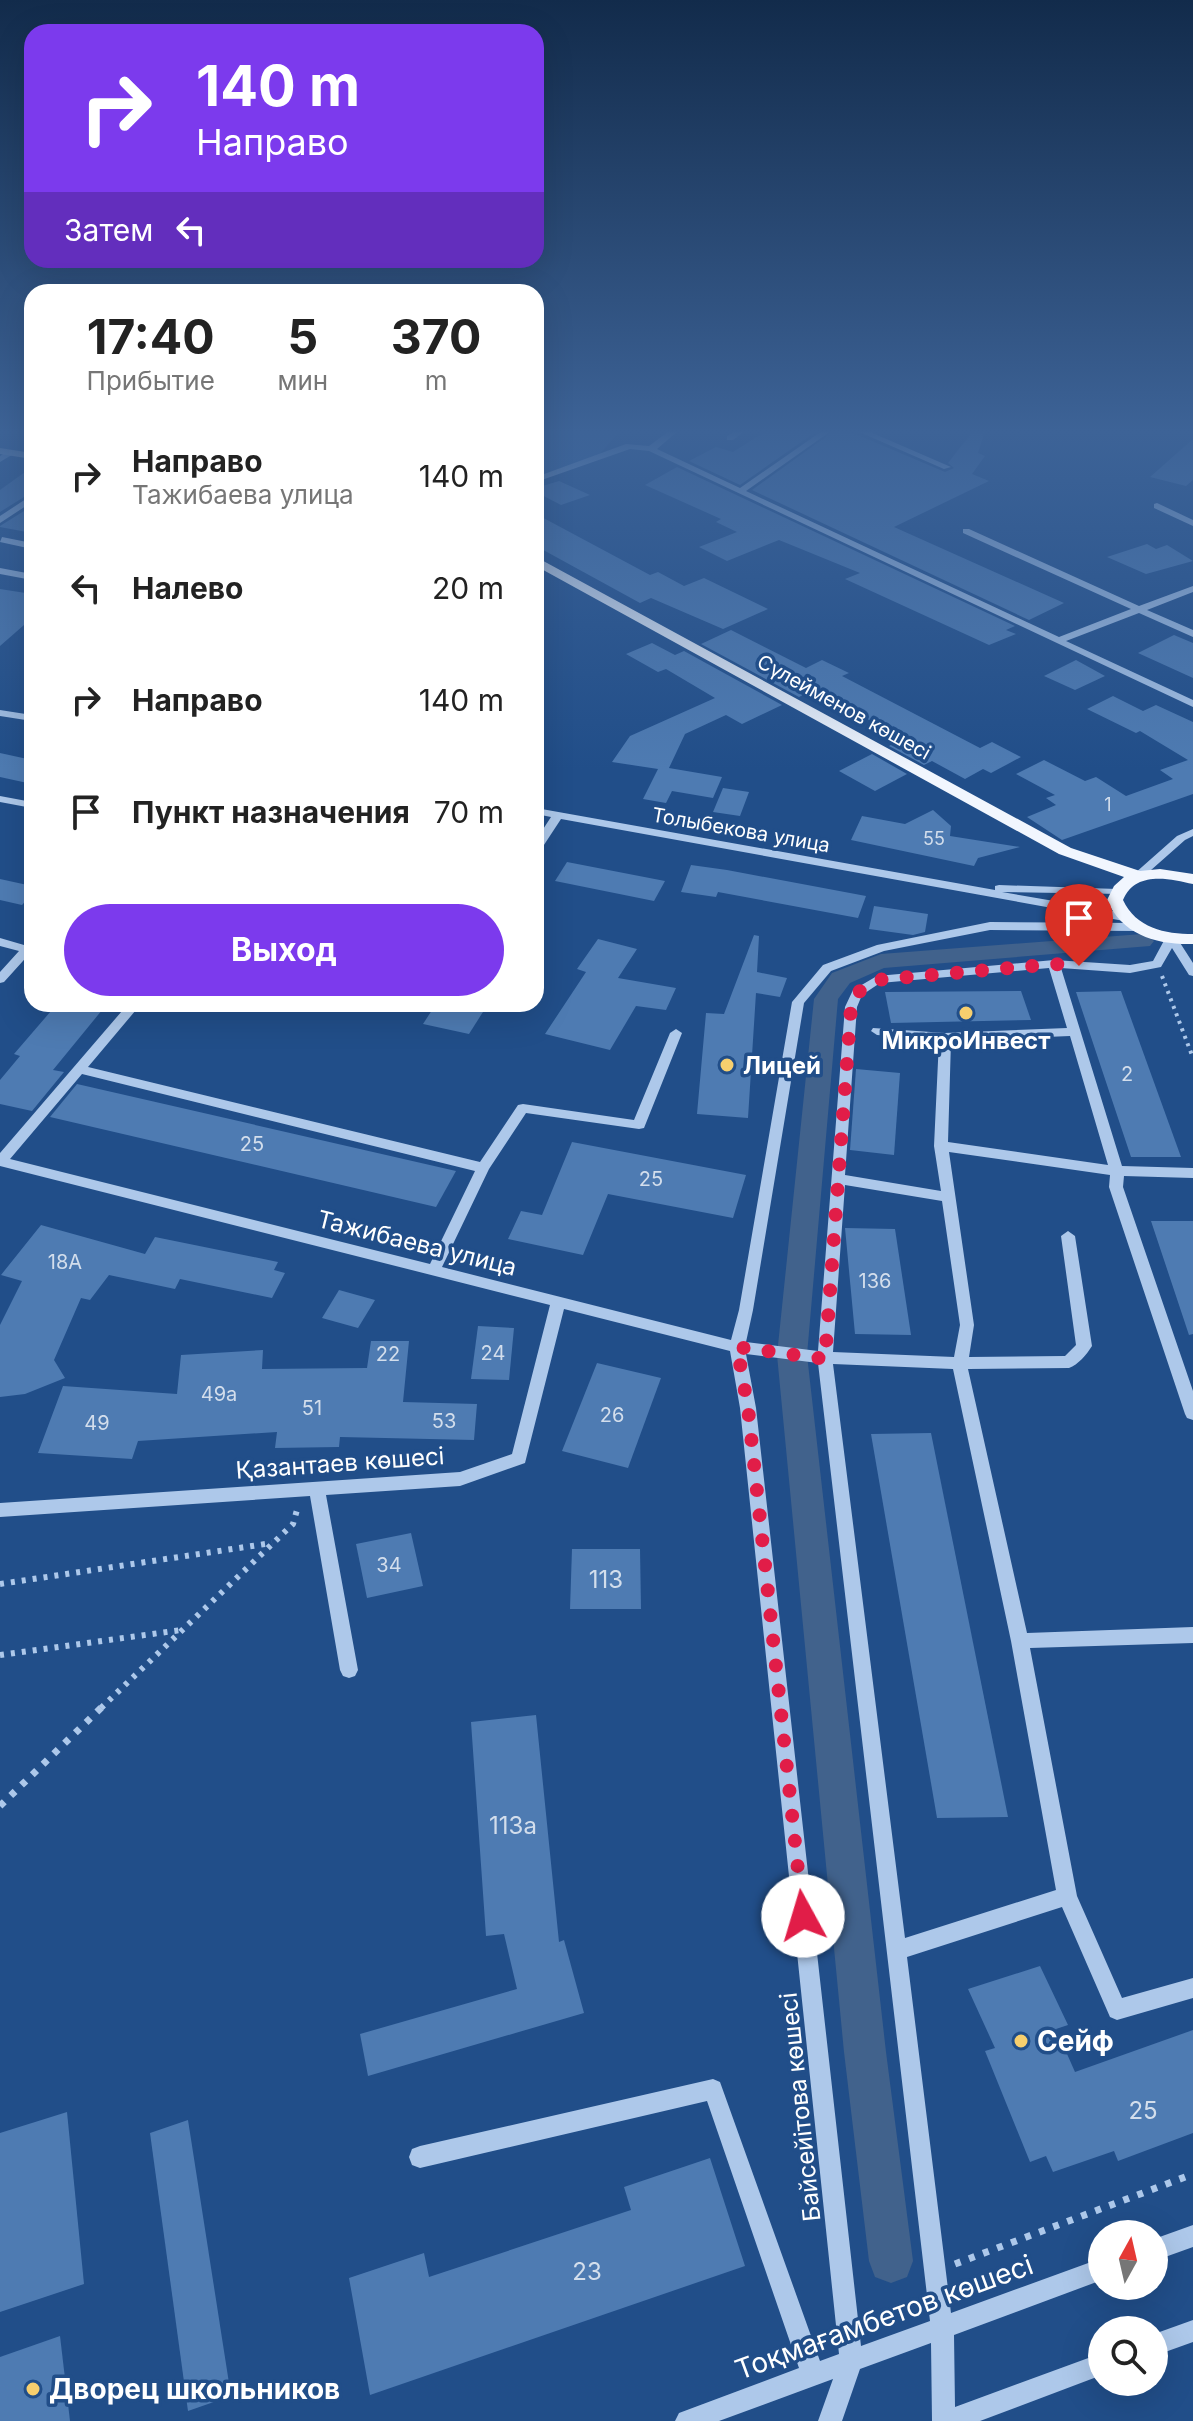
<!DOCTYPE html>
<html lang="ru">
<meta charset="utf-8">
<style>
:root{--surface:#fff;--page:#f6f6f6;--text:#222;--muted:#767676;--accent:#7c3aed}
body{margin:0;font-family:Inter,sans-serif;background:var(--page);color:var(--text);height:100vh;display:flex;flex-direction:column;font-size:30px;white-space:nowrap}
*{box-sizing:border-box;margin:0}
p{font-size:26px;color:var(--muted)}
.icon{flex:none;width:44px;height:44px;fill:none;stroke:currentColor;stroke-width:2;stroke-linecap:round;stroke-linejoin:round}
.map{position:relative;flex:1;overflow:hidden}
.drawer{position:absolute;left:24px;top:284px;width:520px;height:728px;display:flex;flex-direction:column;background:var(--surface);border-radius:24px;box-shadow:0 8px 32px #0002}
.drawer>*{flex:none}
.banner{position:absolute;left:24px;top:24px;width:520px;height:244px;border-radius:24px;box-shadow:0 8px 32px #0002;background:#7c3aed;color:#fff;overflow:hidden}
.needle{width:52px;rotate:8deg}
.tools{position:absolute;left:1088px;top:2220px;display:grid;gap:16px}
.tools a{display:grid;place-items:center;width:80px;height:80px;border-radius:50%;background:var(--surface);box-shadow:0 8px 32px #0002;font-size:40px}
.pin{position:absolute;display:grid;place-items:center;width:68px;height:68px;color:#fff;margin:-82px -34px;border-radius:50% 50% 50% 0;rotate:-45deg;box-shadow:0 0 8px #0007}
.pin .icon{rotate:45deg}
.me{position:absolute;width:88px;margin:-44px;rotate:354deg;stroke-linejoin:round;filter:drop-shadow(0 0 6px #0008)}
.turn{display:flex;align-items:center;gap:28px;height:168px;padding:0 40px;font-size:36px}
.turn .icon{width:104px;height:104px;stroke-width:2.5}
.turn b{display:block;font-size:56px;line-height:68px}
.then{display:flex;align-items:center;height:76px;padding:0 40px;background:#0003;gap:16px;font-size:30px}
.eta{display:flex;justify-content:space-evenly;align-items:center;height:136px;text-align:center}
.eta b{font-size:48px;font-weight:700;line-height:56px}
.button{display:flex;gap:16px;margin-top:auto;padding:16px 40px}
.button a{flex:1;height:92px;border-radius:48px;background:var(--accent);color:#fff;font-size:32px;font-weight:700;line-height:92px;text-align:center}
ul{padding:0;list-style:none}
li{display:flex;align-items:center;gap:24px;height:112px;padding:0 40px}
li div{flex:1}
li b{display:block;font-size:30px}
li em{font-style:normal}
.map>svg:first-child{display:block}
.green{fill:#3568a6}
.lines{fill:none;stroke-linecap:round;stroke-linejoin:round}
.canal{fill:#41628c;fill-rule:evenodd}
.building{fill:#4e7bb2}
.path-far2{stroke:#adc8ea;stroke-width:4;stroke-dasharray:3 5;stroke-linecap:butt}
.path-far1{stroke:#adc8ea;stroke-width:6;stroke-dasharray:4 7;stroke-linecap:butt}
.path{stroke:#adc8ea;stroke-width:7;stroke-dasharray:6 9;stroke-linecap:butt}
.minor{fill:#adc8ea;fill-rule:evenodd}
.major{fill:#f1f6fe;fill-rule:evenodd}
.route{stroke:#e11d48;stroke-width:14;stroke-dasharray:0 25.2}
.poi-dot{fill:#f7cf6e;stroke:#214e89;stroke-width:3}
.labels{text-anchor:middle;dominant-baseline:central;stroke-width:7;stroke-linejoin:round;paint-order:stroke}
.far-number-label{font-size:18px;fill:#d3deec}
.far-street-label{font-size:20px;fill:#fff;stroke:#214e89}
.number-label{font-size:20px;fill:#d3deec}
.poi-label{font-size:24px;font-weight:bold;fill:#fff;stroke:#214e89}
.street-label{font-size:24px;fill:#fff;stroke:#214e89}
.near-number-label{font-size:24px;fill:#d3deec}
.near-poi-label{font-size:28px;font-weight:bold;fill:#fff;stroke:#214e89;text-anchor:start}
.near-street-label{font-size:28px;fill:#fff;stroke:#214e89}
</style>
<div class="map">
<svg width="1193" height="2421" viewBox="0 0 1193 2421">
<rect width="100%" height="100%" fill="#214e89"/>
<path class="green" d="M 536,431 L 620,431 L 598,456 L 536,477 Z"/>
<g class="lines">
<path class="canal" d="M 1142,934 L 1154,941 L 1150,946 L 884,968 L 850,983 L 838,999 L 807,1355 L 886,2052 L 913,2261 L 907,2277 L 891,2283 L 875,2277 L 869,2261 L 844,2052 L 777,1355 L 814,999 L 832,973 L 881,954 Z"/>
</g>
<g class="building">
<path d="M 766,431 L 817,431 L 740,485 L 689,461 L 716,447 L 733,452 Z"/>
<path d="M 834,431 L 858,435 L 945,472 L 954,468 L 948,463 L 973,431 L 985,431 L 978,453 L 985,456 L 972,474 L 989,481 L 894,527 L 1064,603 L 1029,620 L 752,490 Z"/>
<path d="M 1193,439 L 1193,480 L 1186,486 L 1150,477 Z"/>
<path d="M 32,467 L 32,492 L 0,512 L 0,490 Z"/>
<path d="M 677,467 L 1015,626 L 1006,630 L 1016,634 L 989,645 L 845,579 L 860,573 L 779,540 L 727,561 L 699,547 L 737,532 L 716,522 L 721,519 L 645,485 Z"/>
<path d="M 559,481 L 590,495 L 561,505 L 536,492 L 536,488 Z"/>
<path d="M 32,506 L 32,533 L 0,527 L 0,526 Z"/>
<path d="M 536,514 L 650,575 L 658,572 L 684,586 L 704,578 L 768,609 L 723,629 L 651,598 L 640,603 L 536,546 Z"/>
<path d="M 1147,544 L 1156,549 L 1167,545 L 1193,561 L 1146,574 L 1107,557 Z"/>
<path d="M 0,589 L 32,594 L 32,618 L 0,646 Z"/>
<path d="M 731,630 L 806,668 L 822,660 L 849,673 L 842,676 L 980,748 L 992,742 L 1021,757 L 991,773 L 983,769 L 965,779 L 932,761 L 924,765 L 889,746 L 906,737 L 809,692 L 799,697 L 701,644 Z"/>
<path d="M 1174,635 L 1193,643 L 1193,678 L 1138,653 Z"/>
<path d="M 652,643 L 675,655 L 684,651 L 782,705 L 742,724 L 726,715 L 685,734 L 669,768 L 722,777 L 713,798 L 672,791 L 666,803 L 643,799 L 658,769 L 612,762 L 630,736 L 715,698 L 666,669 L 658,672 L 626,654 Z"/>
<path d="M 1076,660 L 1105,676 L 1075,690 L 1044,676 Z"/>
<path d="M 1113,696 L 1143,711 L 1156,705 L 1193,722 L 1193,794 L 1062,840 L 1027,817 L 1056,805 L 1046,798 L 1055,795 L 1016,774 L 1044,760 L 1085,781 L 1096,777 L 1126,796 L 1173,779 L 1160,770 L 1188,760 L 1140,731 L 1136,733 L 1087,709 Z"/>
<path d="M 0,753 L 32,760 L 32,784 L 0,777 Z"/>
<path d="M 872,754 L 907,774 L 875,791 L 839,771 Z"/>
<path d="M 723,788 L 749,792 L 740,816 L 713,812 Z"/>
<path d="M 933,810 L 951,826 L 950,836 L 1020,847 L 978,858 L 974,866 L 851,840 L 862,816 L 905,824 Z"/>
<path d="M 567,862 L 665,881 L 654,901 L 555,881 Z"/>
<path d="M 691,865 L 727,870 L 866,896 L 858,918 L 718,892 L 716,897 L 681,892 Z"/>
<path d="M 0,879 L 32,886 L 32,894 L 22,905 L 0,900 Z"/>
<path d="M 874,906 L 928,914 L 925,932 L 913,935 L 869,929 Z"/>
<path d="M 754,935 L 759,936 L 757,972 L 787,978 L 780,997 L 756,993 L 748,1118 L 697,1114 L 706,1013 L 724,1014 Z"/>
<path d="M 598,939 L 637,949 L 618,978 L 676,988 L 666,1010 L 636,1006 L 610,1050 L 545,1034 L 586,972 L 577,969 Z"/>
<path d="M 1021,991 L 1031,1020 L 891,1023 L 885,992 Z"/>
<path d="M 1121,991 L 1181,1157 L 1131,1157 L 1076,992 Z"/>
<path d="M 57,1004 L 107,1004 L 53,1070 L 64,1072 L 32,1111 L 0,1104 L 0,1080 L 20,1056 L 14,1054 Z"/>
<path d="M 436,1004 L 488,1004 L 469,1034 L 423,1024 Z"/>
<path d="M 856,1069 L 900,1073 L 894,1155 L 850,1150 Z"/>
<path d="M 77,1084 L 456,1171 L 436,1207 L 50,1117 Z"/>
<path d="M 572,1142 L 746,1175 L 733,1218 L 608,1194 L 583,1255 L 508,1239 L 521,1211 L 542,1215 Z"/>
<path d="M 1151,1221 L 1193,1221 L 1193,1334 L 1189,1335 Z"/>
<path d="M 41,1225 L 145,1254 L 155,1237 L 278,1262 L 274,1270 L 285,1273 L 272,1298 L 180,1279 L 175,1289 L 109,1275 L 90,1300 L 81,1298 L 54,1360 L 65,1378 L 25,1394 L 0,1397 L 0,1325 L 22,1281 L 1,1275 Z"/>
<path d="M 845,1228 L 895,1229 L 911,1335 L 855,1334 Z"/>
<path d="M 339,1290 L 375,1300 L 358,1328 L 322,1318 Z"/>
<path d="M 478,1326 L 514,1328 L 509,1380 L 471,1379 Z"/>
<path d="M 371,1341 L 409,1341 L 403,1402 L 477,1404 L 474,1440 L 340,1437 L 339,1447 L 275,1448 L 277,1432 L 138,1441 L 132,1459 L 38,1453 L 63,1386 L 177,1394 L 181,1355 L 263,1350 L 262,1369 L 367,1368 Z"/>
<path d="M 597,1363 L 661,1378 L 628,1468 L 562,1451 Z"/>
<path d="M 931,1433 L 1008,1817 L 937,1818 L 871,1434 Z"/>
<path d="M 411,1533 L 423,1586 L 367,1598 L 356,1544 Z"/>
<path d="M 572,1549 L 640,1549 L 641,1609 L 570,1609 Z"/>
<path d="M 536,1715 L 559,1942 L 564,1940 L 584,2013 L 368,2076 L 360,2034 L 517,1989 L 504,1934 L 486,1936 L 471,1722 Z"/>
<path d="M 1040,1966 L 1068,2025 L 1056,2029 L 1075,2072 L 1193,2030 L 1193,2133 L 1118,2161 L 1114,2151 L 1053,2172 L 1046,2156 L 1030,2162 L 985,2051 L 995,2048 L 968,1989 Z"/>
<path d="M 67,2112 L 84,2284 L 0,2312 L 0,2133 Z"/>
<path d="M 188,2120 L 231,2396 L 188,2411 L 150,2133 Z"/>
<path d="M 710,2158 L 745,2266 L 370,2395 L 349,2278 L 424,2253 L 429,2277 L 631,2210 L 624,2187 Z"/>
<path d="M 60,2336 L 70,2421 L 0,2421 L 0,2357 Z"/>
</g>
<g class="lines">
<path class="path-far2" d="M 1162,976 L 1193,1058"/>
<g class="path-far1">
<path d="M 0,1584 L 272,1543"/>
<path d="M 0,1655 L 181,1630"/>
<path d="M 101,1708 L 293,1524 L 297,1510"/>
</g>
<g class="path">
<path d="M 0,1806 L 103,1706"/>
<path d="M 955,2264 L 1193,2174"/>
</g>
<g class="minor">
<path d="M 669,431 L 678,431 L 657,449 L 740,488 L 822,431 L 831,431 L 746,491 L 1059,637 L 1131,609 L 963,533 L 963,529 L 969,529 L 1139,606 L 1193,586 L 1193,592 L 1147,610 L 1193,630 L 1193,637 L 1139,613 L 1066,641 L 1193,700 L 1193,707 L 649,451 L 630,449 L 536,482 L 536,477 L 626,444 L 649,446 Z"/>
<path d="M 736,431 L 745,431 L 733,440 L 727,440 L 727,436 Z"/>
<path d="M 857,431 L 868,431 L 951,467 L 944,469 Z"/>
<path d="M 8,451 L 15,453 L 0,462 L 0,456 Z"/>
<path d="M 32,495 L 32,502 L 0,523 L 0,516 Z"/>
<path d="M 1157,503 L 1193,520 L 1193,526 L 1154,508 L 1154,504 Z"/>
<path d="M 2,537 L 32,543 L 32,549 L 0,542 Z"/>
<path d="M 0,568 L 32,574 L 32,580 L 0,574 Z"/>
<path d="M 0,710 L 32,715 L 32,721 L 0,716 Z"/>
<path d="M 0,796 L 32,802 L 32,808 L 0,802 Z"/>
<path d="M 536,808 L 995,890 L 995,886 L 999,885 L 1117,889 L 1121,890 L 1121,894 L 1002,892 L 1124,913 L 1130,917 L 1124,921 L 561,819 L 540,851 L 536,852 L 536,840 L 551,817 L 536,814 Z"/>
<path d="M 1193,829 L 1193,836 L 1185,840 L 1142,878 L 1134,878 L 1134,874 L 1177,836 Z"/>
<path d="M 990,922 L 1138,923 L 1144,927 L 1138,931 L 990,930 L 884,951 L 831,971 L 804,1003 L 753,1310 L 746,1342 L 818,1351 L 845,1007 L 853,990 L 877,976 L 1054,960 L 1130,965 L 1153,961 L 1167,935 L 1175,935 L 1193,963 L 1193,976 L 1189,975 L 1172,948 L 1161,967 L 1130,973 L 1061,968 L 1122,1166 L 1193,1168 L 1193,1178 L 1124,1176 L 1123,1187 L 1193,1391 L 1193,1420 L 1187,1418 L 1185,1414 L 1109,1187 L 1110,1175 L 949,1152 L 974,1325 L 969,1357 L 1065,1356 L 1076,1345 L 1061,1236 L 1068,1231 L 1075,1236 L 1092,1346 C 1087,1354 1078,1365 1069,1368 L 968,1369 L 1027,1633 L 1193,1627 L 1193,1643 L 1030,1648 L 1077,1896 L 1122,1998 L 1193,1978 L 1193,1998 L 1117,2020 L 1110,2017 L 1062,1907 L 907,1957 L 951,2313 L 1102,2258 L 1102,2280 L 954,2335 L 955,2407 L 1102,2353 L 1102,2375 L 980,2421 L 932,2421 L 931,2343 L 860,2369 L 842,2421 L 818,2421 L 833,2379 L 719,2421 L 675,2421 L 679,2413 L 799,2368 L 707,2101 L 420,2168 L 412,2165 L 409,2157 L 412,2149 L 420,2146 L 713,2079 L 720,2082 L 820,2361 L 839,2354 L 740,1408 L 730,1351 L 564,1309 L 525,1463 L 460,1486 L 326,1495 L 358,1670 L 355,1676 L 349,1678 L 343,1676 L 340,1670 L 310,1496 L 0,1517 L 0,1503 L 460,1472 L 512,1454 L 550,1305 L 0,1166 L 0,1153 L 128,1004 L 141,1004 L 88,1067 L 480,1162 L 518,1105 L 523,1104 L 634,1120 L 670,1033 L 676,1029 L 682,1033 L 644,1128 L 639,1129 L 526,1113 L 489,1169 L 442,1267 L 731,1340 L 739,1310 L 792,1002 L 823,965 L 877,945 ZM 1049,968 L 1067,1028 L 945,1033 L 873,1028 L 871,1031 L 877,1035 L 939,1040 L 934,1146 L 941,1191 L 845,1175 L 857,1007 L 862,995 L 880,983 ZM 1070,1036 L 1108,1165 L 948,1142 L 951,1041 ZM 82,1074 L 475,1171 L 430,1264 L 10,1159 ZM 845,1185 L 942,1201 L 960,1325 L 954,1357 L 833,1352 ZM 746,1354 L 818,1363 L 930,2321 L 861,2346 L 756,1408 ZM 833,1364 L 953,1369 L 1011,1641 L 1056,1890 L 905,1938 Z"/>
<path d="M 0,938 L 24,945 L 32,940 L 32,951 L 4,982 L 0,983 L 0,972 L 19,951 L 0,946 Z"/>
<path d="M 1193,2225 L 1193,2247 L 1154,2261 L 1154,2239 Z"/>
<path d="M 1193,2320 L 1193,2342 L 1154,2356 L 1154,2334 Z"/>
</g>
<g class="major">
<path d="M 0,448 L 32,453 L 32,459 L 0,454 Z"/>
<path d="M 536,557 L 1071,848 L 1140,871 L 1160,869 L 1193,874 L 1193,884 C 1168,878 1135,871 1123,900 C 1136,928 1165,934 1193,934 L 1193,944 C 1157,945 1122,935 1107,900 L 1114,886 L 1124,877 L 1059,854 L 536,566 Z"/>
</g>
</g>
<linearGradient id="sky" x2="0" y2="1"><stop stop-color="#122b4b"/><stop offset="0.56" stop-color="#3d6397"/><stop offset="1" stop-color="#3d6397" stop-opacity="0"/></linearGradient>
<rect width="1193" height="770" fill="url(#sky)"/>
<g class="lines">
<path class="route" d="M 803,1916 L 748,1408 L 737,1347 L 825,1359 L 851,1007 L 857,993 L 877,980 L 1054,964 L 1079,966"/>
</g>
<g class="poi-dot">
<circle cx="966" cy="1013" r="8"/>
<circle cx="727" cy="1065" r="8"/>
<circle cx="1021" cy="2041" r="8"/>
<circle cx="33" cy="2389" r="8"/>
</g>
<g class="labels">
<g class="far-number-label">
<text x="1108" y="804">1</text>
<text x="934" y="838">55</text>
</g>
<g class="far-street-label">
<text transform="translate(844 707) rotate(29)">Сүлейменов көшесі</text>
<text transform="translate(741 830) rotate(10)">Толыбекова улица</text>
</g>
<g class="number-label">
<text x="1127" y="1074">2</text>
<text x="252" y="1144">25</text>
<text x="651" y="1179">25</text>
<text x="65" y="1262">18А</text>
<text x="875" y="1281">136</text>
<text x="493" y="1353">24</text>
<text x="388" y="1354">22</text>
<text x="219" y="1394">49а</text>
<text x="312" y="1408">51</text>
<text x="612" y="1415">26</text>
<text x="444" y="1421">53</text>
<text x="97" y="1423">49</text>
<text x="389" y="1565">34</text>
</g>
<g class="poi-label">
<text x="966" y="1040">МикроИнвест</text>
<text x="743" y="1065" text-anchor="start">Лицей</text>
</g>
<g class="street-label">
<text transform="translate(417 1243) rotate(14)">Тажибаева улица</text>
<text transform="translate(340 1463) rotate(-4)">Қазантаев көшесі</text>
<text transform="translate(800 2107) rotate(-96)">Байсейітова көшесі</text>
</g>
<g class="near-number-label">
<text x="606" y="1579">113</text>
<text x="513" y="1825">113а</text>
<text x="1143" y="2110">25</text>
<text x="587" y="2271">23</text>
</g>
<g class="near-poi-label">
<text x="1037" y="2041">Сейф</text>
<text x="49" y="2389">Дворец школьников</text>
</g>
<g class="near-street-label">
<text transform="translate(884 2317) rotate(-20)">Тоқмағамбетов көшесі</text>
</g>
</g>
</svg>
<div class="tools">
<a><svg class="needle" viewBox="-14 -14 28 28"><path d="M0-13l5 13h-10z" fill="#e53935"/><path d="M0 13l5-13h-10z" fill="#767676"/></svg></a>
<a><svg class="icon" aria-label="search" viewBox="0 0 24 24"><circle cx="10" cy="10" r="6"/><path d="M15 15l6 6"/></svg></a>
</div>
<div class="pin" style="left:1079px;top:966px;background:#d93025"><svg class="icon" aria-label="arrive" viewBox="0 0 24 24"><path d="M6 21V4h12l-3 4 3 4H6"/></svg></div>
<svg class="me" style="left:803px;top:1916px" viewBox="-20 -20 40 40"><circle r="19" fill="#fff"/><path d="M0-13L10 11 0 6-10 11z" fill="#e11d48"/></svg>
<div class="banner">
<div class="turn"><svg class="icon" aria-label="right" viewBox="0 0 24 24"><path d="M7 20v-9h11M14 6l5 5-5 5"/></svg><div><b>140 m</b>Направо</div></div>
<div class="then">Затем<svg class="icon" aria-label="left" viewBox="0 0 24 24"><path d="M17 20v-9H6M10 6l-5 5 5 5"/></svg></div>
</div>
<section class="drawer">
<div class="eta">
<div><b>17:40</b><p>Прибытие</p></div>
<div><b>5</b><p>мин</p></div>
<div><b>370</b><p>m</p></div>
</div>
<ul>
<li><svg class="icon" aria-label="right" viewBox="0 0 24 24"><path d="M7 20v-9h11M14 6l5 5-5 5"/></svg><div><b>Направо</b><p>Тажибаева улица</p></div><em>140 m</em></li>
<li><svg class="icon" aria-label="left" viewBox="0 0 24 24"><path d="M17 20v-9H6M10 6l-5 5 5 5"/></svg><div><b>Налево</b></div><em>20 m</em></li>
<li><svg class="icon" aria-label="right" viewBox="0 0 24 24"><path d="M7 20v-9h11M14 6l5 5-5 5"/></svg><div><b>Направо</b></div><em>140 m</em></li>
<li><svg class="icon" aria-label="arrive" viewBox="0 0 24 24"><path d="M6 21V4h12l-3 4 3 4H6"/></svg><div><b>Пункт назначения</b></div><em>70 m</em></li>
</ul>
<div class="button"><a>Выход</a></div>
</section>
</div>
